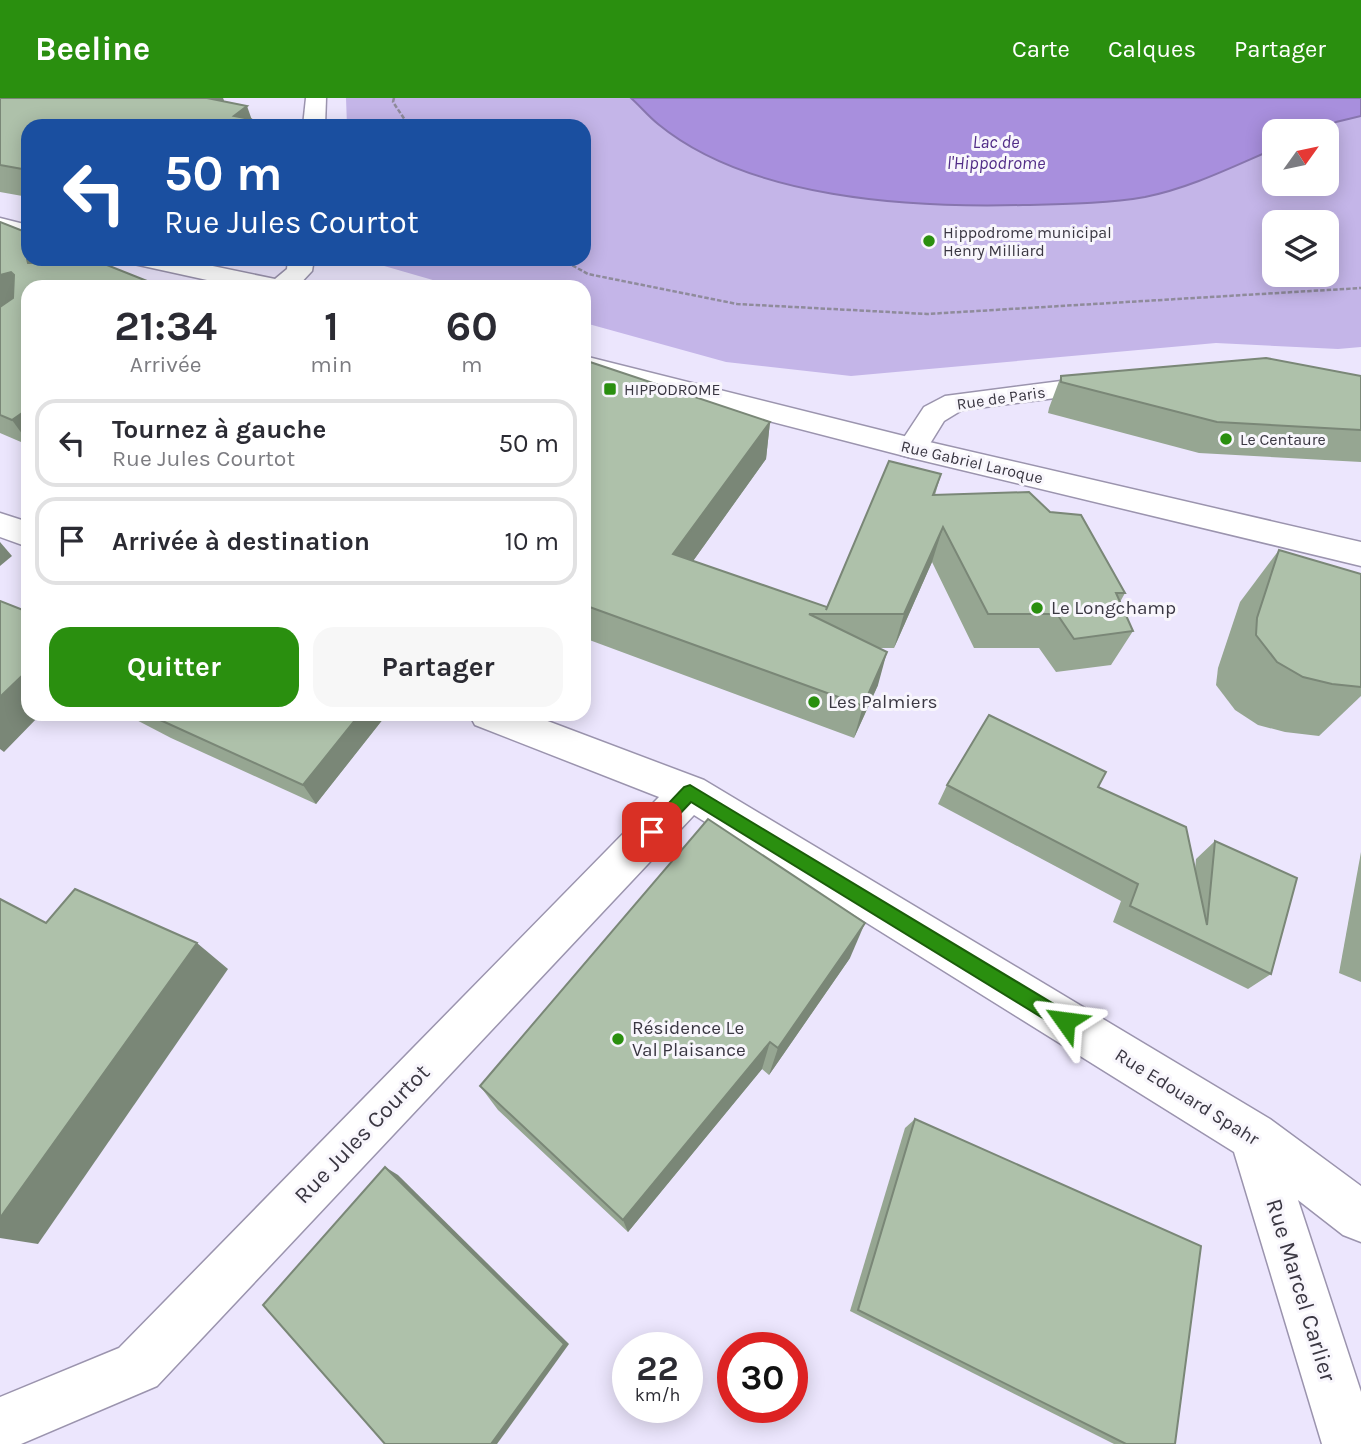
<!DOCTYPE html>
<html lang="fr">
<meta charset="utf-8">
<style>
:root{--surface:#fff;--page:#f7f7f7;--text:#2b2b33;--muted:#7c7c81;--line:#e1e1e2;--accent:#2a8f0f}
body{margin:0;font-family:Karla,sans-serif;background:var(--page);color:var(--text);height:100vh;display:flex;flex-direction:column;font-size:26px;white-space:nowrap}
*{box-sizing:border-box;margin:0}
p{font-size:23px;color:var(--muted)}
.icon{flex:none;width:38px;height:38px;fill:none;stroke:currentColor;stroke-width:2;stroke-linecap:round;stroke-linejoin:round}
.map{position:relative;flex:1;overflow:hidden}
.side{position:absolute;left:21px;top:182px;width:570px;height:441px;display:flex;flex-direction:column;background:var(--surface);border-radius:21px;box-shadow:0 4px 18px #0003}
.side>*{flex:none}
.hud{position:absolute;left:21px;top:21px;width:570px;height:147px;border-radius:21px;box-shadow:0 4px 18px #0003;background:#1a4fa0;color:#fff;overflow:hidden}
.needle{width:46px;rotate:57deg}
.fabs{position:absolute;left:1262px;top:21px;display:grid;gap:14px}
.fabs a{display:grid;place-items:center;width:77px;height:77px;border-radius:14px;background:var(--surface);box-shadow:0 4px 18px #0003;font-size:35px}
.speed{position:absolute;left:612px;top:1234px;display:flex;gap:14px;font-size:35px;font-weight:700;text-align:center}
.speed>*{display:grid;place-content:center;width:91px;height:91px;border-radius:50%;background:var(--surface);box-shadow:0 4px 18px #0003;line-height:1}
.speed small{font-size:18px;font-weight:400}
.speed .limit{border:10px solid #d22;background:#fff;color:#111}
.pin{position:absolute;display:grid;place-items:center;width:60px;height:60px;color:#fff;margin:-30px;border-radius:14px;box-shadow:0 4px 10px #0006}
.me{position:absolute;width:77px;margin:-38px;rotate:301deg;stroke-linejoin:round;filter:drop-shadow(0 0 5px #0008)}
.turn{display:flex;align-items:center;gap:24px;height:147px;padding:0 28px;font-size:32px}
.turn .icon{width:91px;height:91px;stroke-width:2.5}
.turn b{display:block;font-size:49px;line-height:60px}
.eta{display:flex;justify-content:space-evenly;align-items:center;height:119px;text-align:center}
.eta b{font-size:42px;font-weight:700;line-height:49px}
.button{display:flex;gap:14px;margin-top:auto;padding:14px 28px}
.button a{flex:1;height:80px;border-radius:21px;background:var(--accent);color:#fff;font-size:28px;font-weight:700;line-height:80px;text-align:center}
.button a+a{background:var(--page);color:var(--text)}
ul{padding:0;list-style:none}
li{display:flex;align-items:center;gap:21px;height:88px;margin:0 14px 10px;padding:0 14px;border:4px solid var(--line);border-radius:21px}
li div{flex:1}
li b{display:block;font-size:26px}
li em{font-style:normal}
header{display:flex;align-items:center;gap:42px;box-sizing:border-box;height:98px;padding:0 35px;background:var(--accent);color:#fff}
header strong{font-size:33px}
nav{display:flex;gap:38px;margin-inline-start:auto;font-size:24px}
.map>svg:first-child{display:block}
.green{fill:#c4b5e8;fill-rule:evenodd}
.water{fill:#a88fdd;stroke:#8775ae;stroke-width:2}
.lines{fill:none;stroke-linecap:round;stroke-linejoin:round}
.minor-casing{stroke:#9b94ae;stroke-width:3}
.tertiary-casing{stroke:#9b94ae;stroke-width:3}
.path{stroke:#8f8b9b;stroke-width:2.5;stroke-dasharray:4.5 2;stroke-linecap:butt}
.minor{fill:#fff;fill-rule:evenodd}
.tertiary{fill:#fff;fill-rule:evenodd}
.wall{fill:#96a692}
.shaded-wall{fill:#7a8777}
.building{fill:#aec1aa;stroke:#7a8777;stroke-width:2}
.route{fill:#2a8f0f;stroke:#1b5d0a;stroke-width:2}
.poi-dot{fill:#2a8f0f;stroke:#f8f6fc;stroke-width:2.5}
.labels{text-anchor:middle;dominant-baseline:central;stroke-width:6;stroke-linejoin:round;paint-order:stroke}
.far-poi-label{font-size:16px;fill:#3a3742;stroke:#f8f6fc;text-anchor:start}
.far-street-label{font-size:16px;fill:#3a3742;stroke:#f8f6fc}
.far-water-label{font-size:18px;font-style:italic;fill:#512c87;stroke:#f8f6fc}
.poi-label{font-size:19px;fill:#3a3742;stroke:#f8f6fc;text-anchor:start}
.street-label{font-size:19px;fill:#3a3742;stroke:#f8f6fc}
.near-street-label{font-size:23px;fill:#3a3742;stroke:#f8f6fc}
</style>
<header>
<strong>Beeline</strong>
<nav><a>Carte</a><a>Calques</a><a>Partager</a></nav>
</header>
<div class="map">
<svg width="1361" height="1346" viewBox="0 0 1361 1346">
<rect width="100%" height="100%" fill="#ece6fd"/>
<path class="green" d="M 346,0 L 1361,0 L 1361,249 L 1338,251 L 1216,245 L 851,278 L 726,264 L 585,225 L 584,189 L 457,189 L 360,161 L 584,161 L 584,28 L 347,28 ZM 1274,33 L 1326,33 L 1326,86 L 1274,86 ZM 1274,124 L 1326,124 L 1326,177 L 1274,177 Z"/>
<path class="water" d="M 631,0 L 1361,0 L 1361,18 L 1336,24 L 1315,33 L 1274,33 L 1274,51 C 1232,69 1190,90 1145,99 C 1105,106 1064,106 1023,107 C 910,110 749,101 658,26 C 648,18 640,8 631,0 Z"/>
<g class="lines">
<g class="minor-casing">
<g id="minor">
<path d="M 1108,277 L 1118,280 L 1122,286 L 1118,292 L 962,312 L 944,323 L 923,357 L 912,360 L 901,357 L 897,350 L 924,309 L 945,298 Z"/>
<path d="M 0,415 L 28,424 L 28,449 L 0,439 Z"/>
<path d="M 469,616 L 529,616 L 704,682 L 1270,1021 L 1361,1088 L 1361,1144 L 1343,1137 L 1298,1102 L 1361,1294 L 1361,1346 L 1322,1346 L 1234,1054 L 694,717 L 157,1288 L 21,1346 L 0,1346 L 0,1299 L 119,1250 L 659,699 L 475,627 Z"/>
</g>
</g>
<g class="tertiary-casing">
<g id="tertiary">
<path d="M 306,0 L 326,0 L 325,28 L 303,28 Z"/>
<path d="M 0,120 L 28,127 L 28,141 L 0,134 Z"/>
<path d="M 130,161 L 179,161 L 275,181 L 287,171 L 288,161 L 314,161 L 312,173 L 297,189 L 239,189 L 134,166 Z"/>
<path d="M 584,258 L 912,340 L 1361,444 L 1361,468 L 912,360 L 584,275 Z"/>
</g>
</g>
<g class="path">
<path d="M 394,0 L 393,4 L 409,28"/>
<path d="M 561,161 L 588,176 L 737,206 L 927,216 L 1361,190"/>
</g>
<use href="#minor" class="minor"/>
<use href="#tertiary" class="tertiary"/>
</g>
<g class="wall">
<path d="M 0,0 L 223,0 L 224,4 L 28,28 L 28,99 L 0,94 Z"/>
<path d="M 0,124 L 28,161 L 59,161 L 61,164 L 28,189 L 28,347 L 0,335 Z"/>
<path d="M 584,262 L 770,324 L 766,361 L 693,463 L 826,512 L 941,376 L 935,397 L 1125,495 L 1120,504 L 1133,533 L 1111,567 L 1056,574 L 1039,550 L 974,550 L 932,464 L 894,550 L 879,550 L 878,587 L 854,640 L 584,540 Z"/>
<path d="M 1061,278 L 1361,278 L 1361,364 L 1199,355 L 1048,315 L 1049,310 Z"/>
<path d="M 1279,452 L 1361,476 L 1361,598 L 1319,638 L 1285,634 L 1258,627 L 1235,612 L 1216,587 L 1218,570 L 1240,504 Z"/>
<path d="M 125,616 L 387,616 L 316,706 L 171,640 Z"/>
<path d="M 947,687 L 1098,689 L 1195,772 L 1196,761 L 1215,743 L 1271,876 L 1248,891 L 1113,824 L 1121,803 L 938,706 Z"/>
<path d="M 1361,754 L 1361,884 L 1339,875 Z"/>
<path d="M 850,860 L 769,977 L 762,971 L 628,1134 L 498,1012 L 480,988 Z"/>
<path d="M 915,1021 L 1175,1346 L 1114,1346 L 850,1213 L 905,1030 Z"/>
</g>
<g class="shaded-wall">
<path d="M 188,0 L 223,0 L 225,6 Z"/>
<path d="M 247,8 L 254,28 L 237,28 L 234,18 Z"/>
<path d="M 28,160 L 28,161 L 59,161 L 64,170 L 28,165 L 27,161 Z"/>
<path d="M 11,174 L 27,200 L 0,216 L 0,177 Z"/>
<path d="M 22,315 L 28,324 L 28,344 L 12,322 Z"/>
<path d="M 770,324 L 766,361 L 673,491 L 673,456 Z"/>
<path d="M 943,429 L 932,464 L 894,550 L 904,516 Z"/>
<path d="M 0,444 L 12,458 L 0,468 Z"/>
<path d="M 887,554 L 878,587 L 854,640 L 863,608 Z"/>
<path d="M 28,572 L 28,616 L 41,616 L 4,654 L 0,651 L 0,599 Z"/>
<path d="M 360,616 L 387,616 L 316,706 L 303,687 Z"/>
<path d="M 865,825 L 850,860 L 769,977 L 778,950 Z"/>
<path d="M 197,845 L 228,871 L 38,1146 L 0,1140 L 0,1120 Z"/>
<path d="M 770,944 L 762,971 L 628,1134 L 623,1122 Z"/>
<path d="M 385,1069 L 398,1077 L 569,1246 L 497,1346 L 491,1346 Z"/>
</g>
<g class="building">
<path d="M 0,0 L 207,0 L 247,8 L 234,18 L 250,21 L 240,28 L 28,28 L 28,72 L 0,67 Z"/>
<path d="M 0,124 L 28,135 L 28,160 L 27,161 L 28,165 L 59,165 L 65,161 L 92,161 L 162,189 L 28,189 L 28,317 L 22,315 L 12,322 L 0,317 L 0,209 L 13,200 L 14,177 L 11,174 L 0,177 Z"/>
<path d="M 1266,260 L 1361,278 L 1361,332 L 1217,324 L 1061,284 L 1061,278 Z"/>
<path d="M 584,262 L 770,324 L 673,456 L 827,509 L 826,512 L 889,363 L 941,376 L 933,397 L 1029,394 L 1050,414 L 1081,417 L 1125,495 L 1116,495 L 1133,533 L 1074,541 L 1057,516 L 988,516 L 943,429 L 904,516 L 809,516 L 887,554 L 863,608 L 584,507 Z"/>
<path d="M 1279,452 L 1361,476 L 1361,589 L 1332,586 L 1303,579 L 1277,564 L 1256,537 L 1257,520 Z"/>
<path d="M 0,503 L 28,514 L 28,572 L 0,599 Z"/>
<path d="M 147,616 L 360,616 L 303,687 Z"/>
<path d="M 989,617 L 1106,674 L 1098,689 L 1186,729 L 1207,827 L 1215,743 L 1297,780 L 1271,876 L 1130,808 L 1138,786 L 947,687 Z"/>
<path d="M 708,721 L 865,825 L 778,950 L 770,944 L 623,1122 L 480,988 Z"/>
<path d="M 75,791 L 197,845 L 0,1120 L 0,801 L 46,825 Z"/>
<path d="M 915,1021 L 1201,1148 L 1175,1346 L 1126,1346 L 858,1212 Z"/>
<path d="M 385,1069 L 564,1246 L 491,1346 L 385,1346 L 263,1207 Z"/>
</g>
<path class="route" d="M 690,687 L 1072,917 L 1075,923 L 1072,930 L 1065,933 L 1059,930 L 691,704 L 658,739 L 652,741 L 646,739 L 643,734 L 646,729 L 684,689 Z"/>
<g class="poi-dot">
<circle cx="929" cy="143" r="7"/>
<rect x="603" y="284" width="14" height="14" rx="3.5"/>
<circle cx="1226" cy="341" r="7"/>
<circle cx="1037" cy="510" r="7"/>
<circle cx="814" cy="604" r="7"/>
<circle cx="618" cy="941" r="7"/>
</g>
<g class="labels">
<g class="far-poi-label">
<text x="943" y="134">Hippodrome municipal<tspan x="943" dy="18">Henry Milliard</tspan></text>
<text x="624" y="291">HIPPODROME</text>
<text x="1240" y="341">Le Centaure</text>
</g>
<g class="far-street-label">
<text transform="translate(1001 300) rotate(-8)">Rue de Paris</text>
<text transform="translate(972 364) rotate(13)">Rue Gabriel Laroque</text>
</g>
<g class="far-water-label">
<text x="996" y="44">Lac de<tspan x="996" dy="21">l'Hippodrome</tspan></text>
</g>
<g class="poi-label">
<text x="1051" y="510">Le Longchamp</text>
<text x="828" y="604">Les Palmiers</text>
<text x="632" y="930">Résidence Le<tspan x="632" dy="22">Val Plaisance</tspan></text>
</g>
<g class="street-label">
<text transform="translate(1187 999) rotate(32)">Rue Edouard Spahr</text>
</g>
<g class="near-street-label">
<text transform="translate(362 1036) rotate(-46)">Rue Jules Courtot</text>
<text transform="translate(1301 1192) rotate(73)">Rue Marcel Carlier</text>
</g>
</g>
</svg>
<div class="fabs">
<a><svg class="needle" viewBox="-14 -14 28 28"><path d="M0-13l5 13h-10z" fill="#e53935"/><path d="M0 13l5-13h-10z" fill="#7c7c81"/></svg></a>
<a><svg class="icon" aria-label="layers" viewBox="0 0 24 24"><path d="M12 4l9 5-9 5-9-5zM3 14l9 5 9-5"/></svg></a>
</div>
<div class="speed"><div>22<small>km/h</small></div><div class="limit">30</div></div>
<div class="pin" style="left:652px;top:734px;background:#d93025"><svg class="icon" aria-label="arrive" viewBox="0 0 24 24"><path d="M6 21V4h12l-3 4 3 4H6"/></svg></div>
<svg class="me" style="left:1065px;top:923px" viewBox="-20 -20 40 40"><path d="M0-17L14 15 0 8-14 15z" fill="#2a8f0f" stroke="#fff" stroke-width="4"/></svg>
<div class="hud">
<div class="turn"><svg class="icon" aria-label="left" viewBox="0 0 24 24"><path d="M17 20v-9H6M10 6l-5 5 5 5"/></svg><div><b>50 m</b>Rue Jules Courtot</div></div>
</div>
<section class="side">
<div class="eta">
<div><b>21:34</b><p>Arrivée</p></div>
<div><b>1</b><p>min</p></div>
<div><b>60</b><p>m</p></div>
</div>
<ul>
<li><svg class="icon" aria-label="left" viewBox="0 0 24 24"><path d="M17 20v-9H6M10 6l-5 5 5 5"/></svg><div><b>Tournez à gauche</b><p>Rue Jules Courtot</p></div><em>50 m</em></li>
<li><svg class="icon" aria-label="arrive" viewBox="0 0 24 24"><path d="M6 21V4h12l-3 4 3 4H6"/></svg><div><b>Arrivée à destination</b></div><em>10 m</em></li>
</ul>
<div class="button"><a>Quitter</a><a>Partager</a></div>
</section>
</div>
